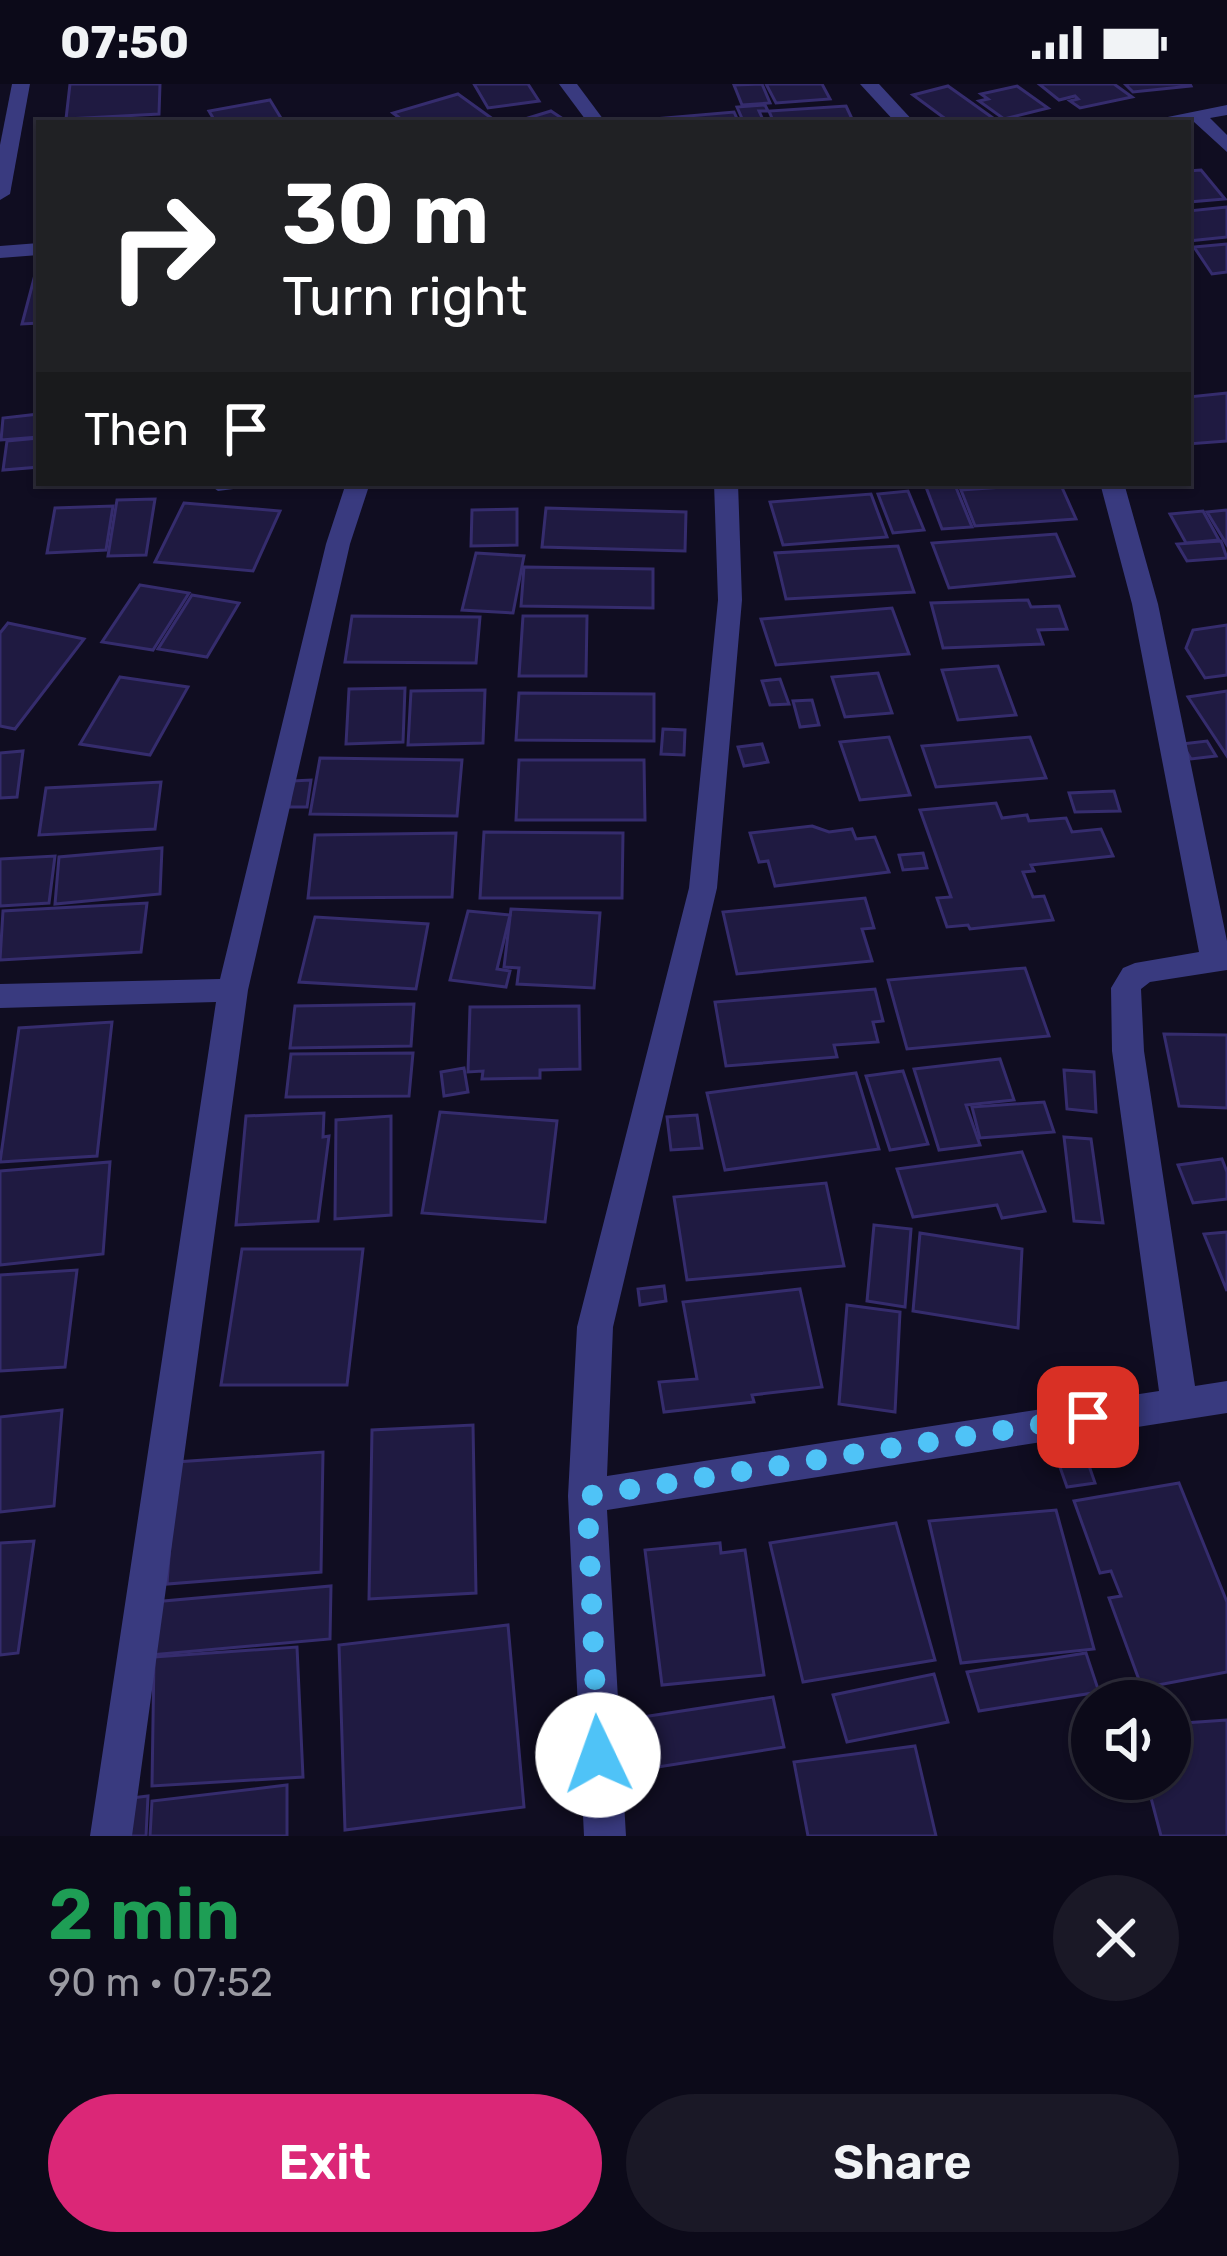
<!DOCTYPE html>
<meta charset="utf-8">
<style>
:root{--surface:#0c0a19;--page:#1a1826;--text:#f1f3f6;--muted:#9a9aa2;--line:#2c2b38;--accent:#db2777}
body{margin:0;font-family:Rubik,sans-serif;background:var(--page);color:var(--text);height:100vh;display:flex;flex-direction:column;font-size:45px;white-space:nowrap}
*{box-sizing:border-box;margin:0}
p{font-size:39px;color:var(--muted)}
.icon{flex:none;width:66px;height:66px;fill:none;stroke:currentColor;stroke-width:2;stroke-linecap:round;stroke-linejoin:round}
.map{position:relative;height:1752px;overflow:hidden}
.drawer{display:flex;flex-direction:column;background:var(--surface);flex:1}
.drawer>*{flex:none}
.top-card{position:absolute;left:36px;top:36px;width:1155px;height:366px;border-radius:0px;box-shadow:0 3px 9px #0004,0 0 0 3px var(--line);background:#202124;color:#fff;overflow:hidden}
.controls{position:absolute;left:1071px;top:1596px;display:grid;gap:24px}
.controls a{display:grid;place-items:center;width:120px;height:120px;border-radius:50%;background:var(--surface);box-shadow:0 3px 9px #0004,0 0 0 3px var(--line);font-size:60px}
.pin{position:absolute;display:grid;place-items:center;width:102px;height:102px;color:#fff;margin:-51px;border-radius:24px;box-shadow:0 6px 18px #0006}
.me{position:absolute;width:132px;margin:-66px;rotate:357deg;stroke-linejoin:round;filter:drop-shadow(0 0 9px #0008)}
.turn{display:flex;align-items:center;gap:42px;height:252px;padding:0 48px;font-size:54px}
.turn .icon{width:156px;height:156px;stroke-width:2.5}
.turn b{display:block;font-size:84px;line-height:102px}
.then{display:flex;align-items:center;height:114px;padding:0 48px;background:#0003;gap:24px;font-size:45px}
.round{display:grid;place-items:center;flex:none;width:126px;height:126px;border-radius:63px;background:var(--page)}
.overview{display:flex;align-items:center;justify-content:space-between;height:204px;padding:0 48px}
h1{font-size:72px;font-weight:600;line-height:90px;color:#1e9e55}
.button{display:flex;gap:24px;margin-top:auto;padding:24px 48px}
.button a{flex:1;height:138px;border-radius:72px;background:var(--accent);color:#fff;font-size:48px;font-weight:600;line-height:138px;text-align:center}
.button a+a{background:var(--page);color:var(--text)}
.status{display:flex;justify-content:space-between;align-items:center;height:84px;padding:0 60px;background:var(--surface);direction:ltr}
.status svg{height:33px;fill:currentColor}
.map>svg:first-child{display:block}
.building{fill:#1f1a41;stroke:#352c6d;stroke-width:3}
.lines{fill:none;stroke-linecap:round;stroke-linejoin:round}
.minor{fill:#393a7f;fill-rule:evenodd}
.route{stroke:#4fc3f7;stroke-width:21;stroke-dasharray:0 37.8}
</style>
<div class="status"><b>07:50</b><svg viewBox="0 0 49 12"><path d="M0 12V9h3v3zM5 12V6h3v6zM10 12V3h3v9zM15 12V0h3v12zM26 1h20v11H26zM47 4h2v5h-2z"/></svg></div>
<div class="map">
<svg width="1227" height="1752" viewBox="0 0 1227 1752">
<rect width="100%" height="100%" fill="#100d21"/>
<g class="building">
<path d="M 70,0 L 160,0 L 159,30 L 66,35 Z"/>
<path d="M 474,0 L 528,0 L 539,17 L 488,24 Z"/>
<path d="M 762,0 L 770,19 L 742,21 L 734,1 Z"/>
<path d="M 766,0 L 822,0 L 830,15 L 776,19 Z"/>
<path d="M 1039,0 L 1114,0 L 1132,13 L 1080,24 L 1070,17 L 1078,15 L 1075,12 L 1059,16 Z"/>
<path d="M 1125,0 L 1190,0 L 1191,2 L 1133,8 Z"/>
<path d="M 948,2 L 1000,39 L 951,39 L 913,11 Z"/>
<path d="M 1017,2 L 1048,24 L 1004,35 L 979,17 L 988,15 L 981,10 Z"/>
<path d="M 458,10 L 494,36 L 406,39 L 393,29 Z"/>
<path d="M 270,16 L 284,39 L 216,39 L 209,27 Z"/>
<path d="M 765,21 L 768,27 L 759,27 L 764,38 L 755,39 L 744,39 L 737,23 Z"/>
<path d="M 846,22 L 854,39 L 774,39 L 769,27 Z"/>
<path d="M 551,27 L 569,39 L 512,39 Z"/>
<path d="M 734,28 L 739,39 L 642,36 Z"/>
<path d="M 1201,86 L 1225,115 L 1188,118 L 1188,87 Z"/>
<path d="M 1227,123 L 1227,153 L 1188,157 L 1188,127 Z"/>
<path d="M 1227,160 L 1227,188 L 1212,190 L 1194,163 Z"/>
<path d="M 36,187 L 39,239 L 22,240 Z"/>
<path d="M 1227,309 L 1227,357 L 1188,360 L 1188,313 Z"/>
<path d="M 39,330 L 39,353 L 1,356 L 3,334 Z"/>
<path d="M 39,354 L 39,383 L 3,386 L 7,357 Z"/>
<path d="M 1060,399 L 1076,435 L 975,442 L 961,406 Z"/>
<path d="M 955,401 L 972,443 L 942,445 L 926,403 Z"/>
<path d="M 908,407 L 924,446 L 893,449 L 878,410 Z"/>
<path d="M 871,410 L 887,453 L 783,461 L 770,418 Z"/>
<path d="M 155,415 L 146,471 L 108,472 L 117,416 Z"/>
<path d="M 184,419 L 280,427 L 253,487 L 155,478 Z"/>
<path d="M 113,422 L 106,466 L 47,469 L 55,424 Z"/>
<path d="M 546,424 L 686,428 L 685,467 L 542,463 Z"/>
<path d="M 517,425 L 517,461 L 471,462 L 472,426 Z"/>
<path d="M 1226,426 L 1227,427 L 1227,461 L 1207,428 Z"/>
<path d="M 1203,427 L 1219,456 L 1186,459 L 1170,430 Z"/>
<path d="M 1056,450 L 1074,492 L 949,504 L 932,459 Z"/>
<path d="M 1221,457 L 1227,474 L 1187,477 L 1177,460 Z"/>
<path d="M 898,462 L 914,508 L 786,515 L 775,469 Z"/>
<path d="M 476,469 L 524,472 L 513,529 L 462,526 Z"/>
<path d="M 524,483 L 653,485 L 653,524 L 521,522 Z"/>
<path d="M 140,501 L 189,509 L 153,566 L 102,558 Z"/>
<path d="M 192,511 L 239,519 L 207,573 L 158,565 Z"/>
<path d="M 1028,516 L 1031,523 L 1059,522 L 1067,545 L 1038,546 L 1043,560 L 943,564 L 931,519 Z"/>
<path d="M 892,524 L 909,570 L 776,581 L 761,535 Z"/>
<path d="M 352,532 L 480,533 L 476,579 L 345,578 Z"/>
<path d="M 523,532 L 587,532 L 586,592 L 519,592 Z"/>
<path d="M 8,539 L 84,555 L 15,645 L 0,642 L 0,549 Z"/>
<path d="M 1227,541 L 1227,591 L 1205,594 L 1186,564 L 1193,546 Z"/>
<path d="M 998,582 L 1016,631 L 958,636 L 942,586 Z"/>
<path d="M 878,589 L 892,629 L 845,633 L 832,593 Z"/>
<path d="M 120,593 L 188,603 L 150,671 L 80,660 Z"/>
<path d="M 780,595 L 789,620 L 770,621 L 762,597 Z"/>
<path d="M 405,604 L 403,658 L 346,660 L 349,605 Z"/>
<path d="M 485,606 L 483,659 L 408,661 L 411,607 Z"/>
<path d="M 1227,607 L 1227,672 L 1188,613 Z"/>
<path d="M 519,609 L 654,610 L 654,657 L 516,656 Z"/>
<path d="M 812,616 L 819,641 L 800,643 L 793,617 Z"/>
<path d="M 663,645 L 685,646 L 684,671 L 661,670 Z"/>
<path d="M 889,653 L 910,711 L 860,716 L 840,658 Z"/>
<path d="M 1030,653 L 1046,694 L 936,703 L 922,662 Z"/>
<path d="M 1207,657 L 1216,672 L 1191,675 L 1182,660 Z"/>
<path d="M 762,660 L 768,678 L 744,682 L 738,663 Z"/>
<path d="M 23,667 L 17,713 L 0,714 L 0,669 Z"/>
<path d="M 320,674 L 462,676 L 457,732 L 310,730 Z"/>
<path d="M 519,676 L 644,676 L 645,736 L 516,736 Z"/>
<path d="M 311,696 L 307,723 L 289,723 L 292,697 Z"/>
<path d="M 161,698 L 155,745 L 39,751 L 46,704 Z"/>
<path d="M 1114,707 L 1120,727 L 1075,728 L 1069,709 Z"/>
<path d="M 996,719 L 1002,734 L 1027,731 L 1029,737 L 1066,734 L 1072,748 L 1101,745 L 1113,772 L 1031,781 L 1034,787 L 1023,788 L 1033,813 L 1044,812 L 1053,836 L 970,845 L 968,841 L 947,843 L 937,814 L 951,813 L 920,726 Z"/>
<path d="M 812,742 L 829,748 L 852,745 L 856,755 L 875,753 L 889,788 L 775,802 L 768,777 L 759,778 L 750,749 Z"/>
<path d="M 484,748 L 623,749 L 622,814 L 480,814 Z"/>
<path d="M 456,749 L 452,813 L 308,814 L 315,751 Z"/>
<path d="M 162,764 L 160,810 L 55,820 L 59,773 Z"/>
<path d="M 923,769 L 927,784 L 903,786 L 899,771 Z"/>
<path d="M 55,772 L 49,819 L 0,822 L 0,775 Z"/>
<path d="M 865,814 L 874,844 L 862,845 L 872,877 L 737,890 L 723,828 Z"/>
<path d="M 147,819 L 141,868 L 0,876 L 3,827 Z"/>
<path d="M 511,825 L 600,829 L 594,904 L 517,900 L 519,884 L 504,883 Z"/>
<path d="M 468,827 L 510,831 L 497,885 L 510,887 L 506,903 L 450,896 Z"/>
<path d="M 315,833 L 428,840 L 416,905 L 299,898 Z"/>
<path d="M 1025,884 L 1049,952 L 907,965 L 888,896 Z"/>
<path d="M 875,905 L 883,937 L 873,938 L 878,958 L 834,961 L 837,973 L 726,982 L 715,918 Z"/>
<path d="M 414,920 L 411,962 L 290,964 L 295,922 Z"/>
<path d="M 579,922 L 580,985 L 540,986 L 540,994 L 482,995 L 483,987 L 468,988 L 470,923 Z"/>
<path d="M 112,938 L 97,1072 L 0,1078 L 19,944 Z"/>
<path d="M 1164,950 L 1227,951 L 1227,1024 L 1179,1022 Z"/>
<path d="M 413,969 L 409,1012 L 286,1013 L 291,970 Z"/>
<path d="M 1000,975 L 1014,1016 L 966,1021 L 980,1061 L 939,1066 L 914,985 Z"/>
<path d="M 464,984 L 468,1008 L 444,1012 L 441,988 Z"/>
<path d="M 1064,986 L 1094,988 L 1096,1028 L 1067,1025 Z"/>
<path d="M 903,987 L 928,1060 L 890,1066 L 866,992 Z"/>
<path d="M 856,989 L 879,1065 L 725,1086 L 707,1009 Z"/>
<path d="M 1044,1018 L 1054,1048 L 980,1054 L 972,1023 Z"/>
<path d="M 440,1028 L 557,1037 L 545,1138 L 422,1129 Z"/>
<path d="M 324,1029 L 323,1053 L 329,1052 L 318,1137 L 236,1141 L 246,1032 Z"/>
<path d="M 697,1031 L 702,1064 L 671,1066 L 667,1033 Z"/>
<path d="M 391,1032 L 391,1131 L 335,1135 L 336,1036 Z"/>
<path d="M 1064,1053 L 1091,1055 L 1103,1139 L 1074,1137 Z"/>
<path d="M 1022,1068 L 1045,1127 L 1002,1134 L 997,1121 L 913,1133 L 897,1085 Z"/>
<path d="M 1222,1075 L 1227,1088 L 1227,1115 L 1193,1119 L 1178,1081 Z"/>
<path d="M 110,1078 L 103,1170 L 0,1181 L 0,1087 Z"/>
<path d="M 826,1099 L 844,1182 L 687,1196 L 674,1113 Z"/>
<path d="M 874,1141 L 911,1145 L 905,1223 L 867,1217 Z"/>
<path d="M 1227,1148 L 1227,1207 L 1204,1150 Z"/>
<path d="M 920,1149 L 1022,1165 L 1018,1244 L 913,1227 Z"/>
<path d="M 242,1165 L 363,1165 L 347,1301 L 221,1301 Z"/>
<path d="M 77,1186 L 65,1283 L 0,1287 L 0,1191 Z"/>
<path d="M 664,1202 L 666,1217 L 640,1221 L 638,1205 Z"/>
<path d="M 800,1205 L 822,1303 L 752,1311 L 754,1318 L 664,1328 L 659,1298 L 697,1295 L 683,1218 Z"/>
<path d="M 847,1221 L 900,1228 L 895,1328 L 839,1320 Z"/>
<path d="M 62,1326 L 54,1422 L 0,1428 L 0,1333 Z"/>
<path d="M 473,1341 L 476,1509 L 369,1515 L 372,1346 Z"/>
<path d="M 1077,1347 L 1095,1399 L 1067,1403 L 1049,1352 Z"/>
<path d="M 323,1368 L 321,1488 L 167,1500 L 176,1378 Z"/>
<path d="M 1179,1399 L 1227,1518 L 1227,1588 L 1142,1604 L 1109,1514 L 1121,1512 L 1111,1487 L 1100,1489 L 1074,1417 Z"/>
<path d="M 1056,1426 L 1094,1565 L 961,1579 L 929,1437 Z"/>
<path d="M 896,1439 L 935,1576 L 803,1598 L 770,1459 Z"/>
<path d="M 34,1457 L 18,1569 L 0,1571 L 0,1459 Z"/>
<path d="M 720,1459 L 721,1469 L 745,1466 L 764,1591 L 662,1601 L 645,1466 Z"/>
<path d="M 331,1502 L 330,1555 L 150,1571 L 153,1518 Z"/>
<path d="M 508,1541 L 524,1723 L 345,1746 L 339,1561 Z"/>
<path d="M 297,1563 L 303,1693 L 152,1702 L 154,1573 Z"/>
<path d="M 1086,1569 L 1099,1608 L 979,1627 L 967,1588 Z"/>
<path d="M 934,1590 L 948,1638 L 847,1658 L 833,1611 Z"/>
<path d="M 773,1613 L 784,1663 L 645,1685 L 636,1634 Z"/>
<path d="M 1227,1636 L 1227,1752 L 1161,1752 L 1146,1695 L 1170,1695 L 1170,1640 Z"/>
<path d="M 915,1662 L 936,1752 L 808,1752 L 794,1678 Z"/>
<path d="M 287,1701 L 287,1752 L 150,1752 L 152,1717 Z"/>
<path d="M 148,1712 L 146,1752 L 121,1752 L 123,1715 Z"/>
</g>
<g class="lines">
<g class="minor">
<path d="M 12,0 L 30,0 L 10,110 L 0,116 L 0,61 Z"/>
<path d="M 559,0 L 577,0 L 606,39 L 588,39 Z"/>
<path d="M 860,0 L 879,0 L 915,39 L 896,39 Z"/>
<path d="M 1227,21 L 1227,31 L 1210,34 L 1227,51 L 1227,68 L 1193,37 L 1138,39 Z"/>
<path d="M 39,159 L 39,171 L 0,174 L 0,162 Z"/>
<path d="M 207,399 L 245,399 L 241,404 L 218,407 Z"/>
<path d="M 346,399 L 370,399 L 350,460 L 248,906 L 132,1752 L 90,1752 L 216,918 L 0,924 L 0,900 L 220,895 L 326,460 Z"/>
<path d="M 714,399 L 738,399 L 742,516 L 717,804 L 613,1243 L 607,1392 L 1159,1307 L 1112,967 L 1111,904 L 1123,884 L 1135,879 L 1199,868 L 1132,520 L 1100,399 L 1124,399 L 1158,520 L 1227,857 L 1227,886 L 1150,898 L 1141,905 L 1144,967 L 1195,1302 L 1227,1297 L 1227,1329 L 607,1426 L 626,1752 L 584,1752 L 568,1412 L 577,1243 L 689,804 L 718,516 Z"/>
</g>
</g>
<g class="lines">
<path class="route" d="M 598,1671 L 587,1412 L 1088,1333"/>
</g>
</svg>
<div class="controls">
<a><svg class="icon" aria-label="sound" viewBox="0 0 24 24"><path d="M4 9h4l5-4v14l-5-4H4zM17 9q2 3 0 6"/></svg></a>
</div>
<div class="pin" style="left:1088px;top:1333px;background:#d93025"><svg class="icon" aria-label="arrive" viewBox="0 0 24 24"><path d="M6 21V4h12l-3 4 3 4H6"/></svg></div>
<svg class="me" style="left:598px;top:1671px" viewBox="-20 -20 40 40"><circle r="19" fill="#fff"/><path d="M0-13L10 11 0 6-10 11z" fill="#4fc3f7"/></svg>
<div class="top-card">
<div class="turn"><svg class="icon" aria-label="right" viewBox="0 0 24 24"><path d="M7 20v-9h11M14 6l5 5-5 5"/></svg><div><b>30 m</b>Turn right</div></div>
<div class="then">Then<svg class="icon" aria-label="arrive" viewBox="0 0 24 24"><path d="M6 21V4h12l-3 4 3 4H6"/></svg></div>
</div>
</div>
<section class="drawer">
<div class="overview"><div><h1>2 min</h1><p>90 m · 07:52</p></div><a class="round"><svg class="icon" aria-label="close" viewBox="0 0 24 24"><path d="M6 6l12 12M18 6L6 18"/></svg></a></div>
<div class="button"><a>Exit</a><a>Share</a></div>
</section>
